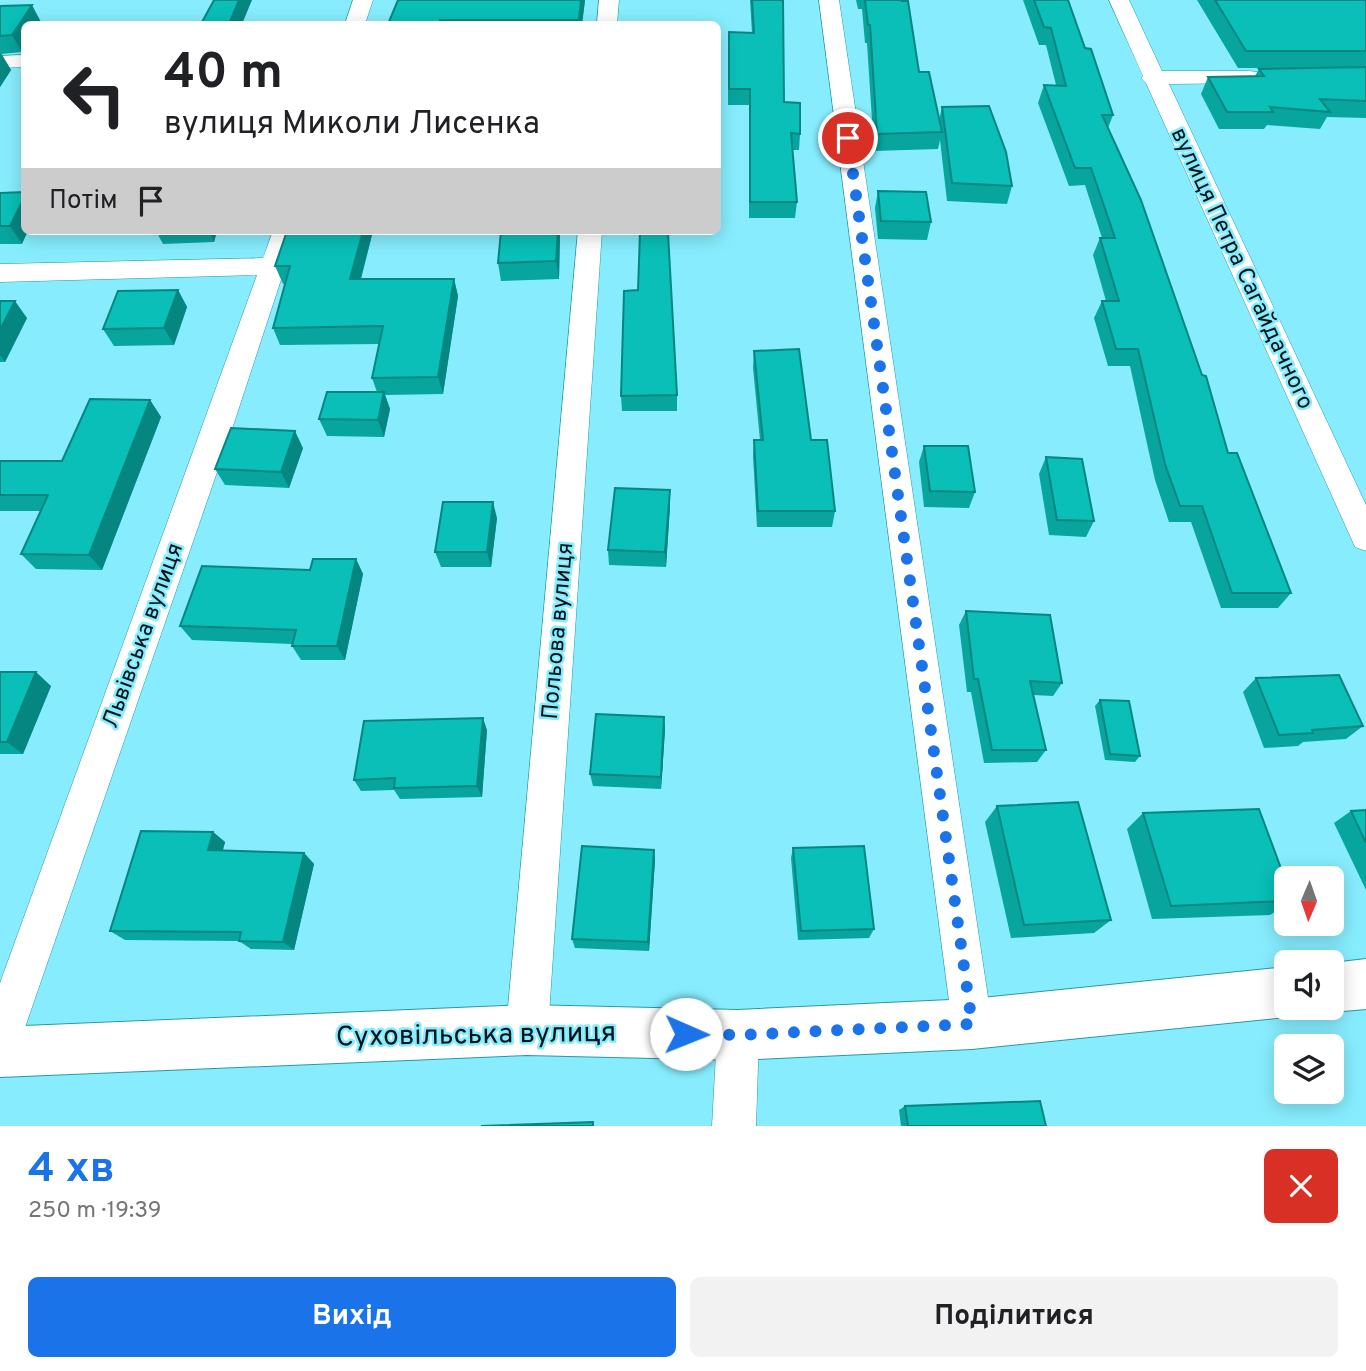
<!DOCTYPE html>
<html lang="uk">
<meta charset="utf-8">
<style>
:root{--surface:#fff;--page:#f2f2f2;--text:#202124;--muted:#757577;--accent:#1a73e8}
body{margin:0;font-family:Overpass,sans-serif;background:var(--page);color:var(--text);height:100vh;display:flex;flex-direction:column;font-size:26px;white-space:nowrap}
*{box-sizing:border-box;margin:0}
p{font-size:23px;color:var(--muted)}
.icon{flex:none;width:38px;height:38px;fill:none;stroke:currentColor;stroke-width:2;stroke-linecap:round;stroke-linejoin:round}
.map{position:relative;height:1126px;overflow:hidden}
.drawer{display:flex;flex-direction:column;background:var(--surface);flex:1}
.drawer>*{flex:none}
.top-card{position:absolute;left:21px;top:21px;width:700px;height:214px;border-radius:10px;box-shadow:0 4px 18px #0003;background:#fff;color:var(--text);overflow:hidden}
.needle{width:46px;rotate:182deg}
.buttons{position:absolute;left:1274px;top:866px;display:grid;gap:14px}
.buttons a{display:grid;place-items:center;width:70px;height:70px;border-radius:10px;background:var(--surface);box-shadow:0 4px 18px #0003;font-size:35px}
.pin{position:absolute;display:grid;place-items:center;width:60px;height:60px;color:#fff;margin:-30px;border:4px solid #fff;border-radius:50%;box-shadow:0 2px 7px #0007}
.me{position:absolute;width:77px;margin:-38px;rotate:91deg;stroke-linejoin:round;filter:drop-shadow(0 0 5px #0008)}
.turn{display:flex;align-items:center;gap:24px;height:147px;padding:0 28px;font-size:32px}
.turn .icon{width:91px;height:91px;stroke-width:2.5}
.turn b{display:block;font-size:49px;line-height:60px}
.then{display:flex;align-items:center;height:66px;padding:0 28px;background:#0003;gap:14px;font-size:26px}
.round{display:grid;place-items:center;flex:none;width:74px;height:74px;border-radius:10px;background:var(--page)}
.overview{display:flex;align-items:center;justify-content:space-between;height:119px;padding:0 28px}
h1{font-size:42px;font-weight:700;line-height:52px;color:var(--accent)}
.action{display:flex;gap:14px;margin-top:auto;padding:14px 28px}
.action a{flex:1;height:80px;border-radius:10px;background:var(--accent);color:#fff;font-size:28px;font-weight:700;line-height:80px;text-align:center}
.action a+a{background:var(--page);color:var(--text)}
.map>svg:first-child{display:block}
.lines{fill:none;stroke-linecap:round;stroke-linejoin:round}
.street-casing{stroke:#2898a8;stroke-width:1}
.secondary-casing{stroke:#2898a8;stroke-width:2}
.street{fill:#fff;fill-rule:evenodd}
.secondary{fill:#fff;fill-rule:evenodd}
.wall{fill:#08a49e}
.shaded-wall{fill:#068681}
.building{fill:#09bfb8;stroke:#068681;stroke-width:2}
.route{stroke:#1a73e8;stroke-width:12;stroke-dasharray:0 21.6}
.labels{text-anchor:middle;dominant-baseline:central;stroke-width:5;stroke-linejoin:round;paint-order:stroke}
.street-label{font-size:23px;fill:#011519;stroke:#87edfe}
.near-street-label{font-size:28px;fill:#011519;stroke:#87edfe}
</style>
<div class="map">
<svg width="1366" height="1126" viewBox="0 0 1366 1126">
<rect width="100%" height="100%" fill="#87edfe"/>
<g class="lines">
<g class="street-casing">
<g id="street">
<path d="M 353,0 L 373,0 L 365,24 L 345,24 Z"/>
<path d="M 599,0 L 619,0 L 617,24 L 597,24 Z"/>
<path d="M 819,0 L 839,0 L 992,1024 L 986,1038 L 972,1044 L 958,1038 L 952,1024 Z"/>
<path d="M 1109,0 L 1129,0 L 1162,71 L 1249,71 L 1257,72 L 1260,77 L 1257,82 L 1249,83 L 1169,84 L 1366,505 L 1366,551 L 1355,547 L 1351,538 L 1146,83 L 1141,78 L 1143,76 Z"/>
<path d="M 24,55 L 24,67 L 0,68 L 0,56 Z"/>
<path d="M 273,231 L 297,231 L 234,423 L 21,1039 L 15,1054 L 0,1060 L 0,983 L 257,275 L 0,282 L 0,264 L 263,258 Z"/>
<path d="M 578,231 L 602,231 L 548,1030 L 542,1045 L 527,1051 L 512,1045 L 506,1030 Z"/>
<path d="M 738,1014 L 753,1020 L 759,1035 L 756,1126 L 712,1126 L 717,1035 L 723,1020 Z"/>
</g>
</g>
<g class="secondary-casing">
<g id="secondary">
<path d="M 1366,959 L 1366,1009 L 1332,1012 L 1323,1008 L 1332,1008 L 1332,963 Z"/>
<path d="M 1286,967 L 1286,1008 L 1304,1008 L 1286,1017 L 972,1049 L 738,1060 L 527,1055 L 0,1077 L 0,1027 L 527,1005 L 738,1010 L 972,999 Z"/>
</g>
</g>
<use href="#street" class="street"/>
<use href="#secondary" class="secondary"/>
</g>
<g class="wall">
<path d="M 398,0 L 585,0 L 582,24 L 388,24 Z"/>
<path d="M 750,0 L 783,0 L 784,102 L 800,134 L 799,150 L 792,150 L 797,202 L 795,218 L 749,218 L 749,105 L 728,105 L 728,48 L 729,32 L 752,33 Z"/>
<path d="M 856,0 L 902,0 L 919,72 L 939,120 L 942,107 L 1012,186 L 1007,204 L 947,201 L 940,140 L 938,149 L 874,151 L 867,43 L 865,43 L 862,9 L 858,9 Z"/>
<path d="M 1023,0 L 1068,0 L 1085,48 L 1113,115 L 1108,128 L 1228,453 L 1291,593 L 1278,608 L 1221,608 L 1191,522 L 1169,522 L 1155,480 L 1130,366 L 1108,366 L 1094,318 L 1102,301 L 1106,301 L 1093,255 L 1100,238 L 1102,238 L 1085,185 L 1069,186 L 1038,103 L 1044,85 L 1056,85 L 1046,45 L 1039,45 Z"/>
<path d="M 1197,0 L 1366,0 L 1366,118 L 1327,117 L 1320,129 L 1267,125 L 1264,129 L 1219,129 L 1201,94 L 1208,77 L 1255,76 L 1259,69 L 1307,68 L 1238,68 Z"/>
<path d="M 0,6 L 41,22 L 22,52 L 1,54 L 11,70 L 0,87 Z"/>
<path d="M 878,191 L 931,222 L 927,240 L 878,239 L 875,208 Z"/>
<path d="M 0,193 L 22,244 L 0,244 Z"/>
<path d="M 156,231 L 217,231 L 214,242 L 163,244 Z"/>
<path d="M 287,231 L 373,231 L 361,279 L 454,279 L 458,296 L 443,394 L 385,395 L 390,409 L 384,437 L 327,436 L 319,419 L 377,392 L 372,378 L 379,344 L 280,345 L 273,328 L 285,284 L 283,284 L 275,266 Z"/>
<path d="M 560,231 L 559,279 L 501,281 L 498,263 Z"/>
<path d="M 178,290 L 187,307 L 174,345 L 114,346 L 103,329 Z"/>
<path d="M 0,301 L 27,318 L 5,362 L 0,362 Z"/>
<path d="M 754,351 L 811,440 L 835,511 L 832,527 L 757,527 L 753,456 L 754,440 L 760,440 L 753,368 Z"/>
<path d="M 677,395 L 677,411 L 622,411 L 621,396 Z"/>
<path d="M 150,400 L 161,417 L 102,570 L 36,569 L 21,554 L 41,511 L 0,511 L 0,461 L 62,461 Z"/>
<path d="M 924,446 L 975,492 L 969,508 L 924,507 L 919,462 Z"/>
<path d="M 303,448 L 289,488 L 225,485 L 215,469 Z"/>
<path d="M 1046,457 L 1094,521 L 1086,537 L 1049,535 L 1039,474 Z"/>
<path d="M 670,490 L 670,506 L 666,567 L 609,565 L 608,550 Z"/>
<path d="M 497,518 L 491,567 L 441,567 L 435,552 Z"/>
<path d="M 356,559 L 363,574 L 345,660 L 301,660 L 292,646 L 292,644 L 192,640 L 180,626 L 310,570 Z"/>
<path d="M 966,611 L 1062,683 L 1053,696 L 1033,695 L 1046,750 L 1037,762 L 984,763 L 971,692 L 967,692 L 959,625 Z"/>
<path d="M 0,672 L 51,686 L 23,754 L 0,754 Z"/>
<path d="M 1256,678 L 1363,726 L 1346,739 L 1303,742 L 1298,746 L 1264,748 L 1243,692 Z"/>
<path d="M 1100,700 L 1140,756 L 1135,762 L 1105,760 L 1095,706 Z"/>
<path d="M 664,717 L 665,730 L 661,789 L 593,786 L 590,774 Z"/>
<path d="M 487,730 L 482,797 L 400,799 L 394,790 L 361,791 L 354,780 Z"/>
<path d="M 997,806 L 1111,920 L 1094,933 L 1011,938 L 985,822 Z"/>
<path d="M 1366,810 L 1366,890 L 1334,823 L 1351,811 Z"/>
<path d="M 1143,813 L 1286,882 L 1286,905 L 1270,915 L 1152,919 L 1127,829 Z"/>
<path d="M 213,832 L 225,842 L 223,850 L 304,853 L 314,864 L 294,950 L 251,949 L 239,941 L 125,940 L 110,931 Z"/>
<path d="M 793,848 L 874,929 L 869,938 L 798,940 L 791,858 Z"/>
<path d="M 654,850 L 655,860 L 649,951 L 575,948 L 572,939 Z"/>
<path d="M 905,1106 L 1046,1126 L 901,1126 L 899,1110 Z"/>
</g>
<g class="shaded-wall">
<path d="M 239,0 L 252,0 L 242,24 L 229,24 Z"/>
<path d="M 581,0 L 585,0 L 582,24 L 579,24 Z"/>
<path d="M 32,5 L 41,22 L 39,24 L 24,24 L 24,48 L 22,52 L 12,35 Z"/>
<path d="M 1,53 L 11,70 L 0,87 L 0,54 Z"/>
<path d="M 24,198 L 24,231 L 28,231 L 22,244 L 10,226 Z"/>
<path d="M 208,231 L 217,231 L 214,242 Z"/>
<path d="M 363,231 L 373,231 L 356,297 L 350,279 Z"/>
<path d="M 558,231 L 560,231 L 559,279 L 556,261 Z"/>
<path d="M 454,279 L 458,296 L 443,394 L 438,377 Z"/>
<path d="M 178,290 L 187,307 L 174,345 L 164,328 Z"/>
<path d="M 15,301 L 27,318 L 5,362 L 0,355 L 0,330 Z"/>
<path d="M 384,392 L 390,409 L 384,437 L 378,420 Z"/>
<path d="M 150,400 L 161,417 L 102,570 L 89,555 Z"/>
<path d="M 295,431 L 303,448 L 289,488 L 281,472 Z"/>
<path d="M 670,490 L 670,506 L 666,567 L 665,552 Z"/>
<path d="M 493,502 L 497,518 L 491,567 L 487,552 Z"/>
<path d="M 356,559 L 363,574 L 345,660 L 337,646 Z"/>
<path d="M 36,672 L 51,686 L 23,754 L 7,742 Z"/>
<path d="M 664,717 L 665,730 L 661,789 L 661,777 Z"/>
<path d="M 483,718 L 487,730 L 482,797 L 477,786 Z"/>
<path d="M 213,832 L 225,842 L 220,860 L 208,850 Z"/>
<path d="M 654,850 L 655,860 L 649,951 L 648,942 Z"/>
<path d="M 304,853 L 314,864 L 294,950 L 283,942 Z"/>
</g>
<g class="building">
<path d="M 214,0 L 239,0 L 229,24 L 201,24 Z"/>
<path d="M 398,0 L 581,0 L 579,20 L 440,20 L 439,24 L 388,24 Z"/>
<path d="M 752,0 L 783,0 L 784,102 L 800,103 L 800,134 L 791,133 L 797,202 L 750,202 L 750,89 L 729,89 L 729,32 L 754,33 Z"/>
<path d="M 865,0 L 902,0 L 902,1 L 908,1 L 919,72 L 929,72 L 942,132 L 877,134 L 870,25 L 868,25 Z"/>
<path d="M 1034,0 L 1068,0 L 1085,48 L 1091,49 L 1113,115 L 1102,115 L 1141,200 L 1202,375 L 1206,376 L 1228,453 L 1237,453 L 1291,593 L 1232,593 L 1202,506 L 1180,506 L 1165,464 L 1138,349 L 1116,349 L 1102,301 L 1119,301 L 1100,238 L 1115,238 L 1091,168 L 1075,168 L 1044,85 L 1066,86 L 1051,28 L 1044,27 Z"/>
<path d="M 1215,0 L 1366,0 L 1366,51 L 1246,51 Z"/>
<path d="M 32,5 L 12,35 L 0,36 L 0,6 Z"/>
<path d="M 1366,67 L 1366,101 L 1320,99 L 1330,112 L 1270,107 L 1273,112 L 1227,112 L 1208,77 L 1264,76 L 1259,69 Z"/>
<path d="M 989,106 L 1006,152 L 1012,186 L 952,183 L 942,107 Z"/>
<path d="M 878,191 L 926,192 L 931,222 L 881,221 Z"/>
<path d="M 24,192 L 24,198 L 10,226 L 0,226 L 0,193 Z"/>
<path d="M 287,231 L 363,231 L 350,279 L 454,279 L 438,377 L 372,378 L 383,326 L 273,328 L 290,266 L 275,266 Z"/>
<path d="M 501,231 L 558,231 L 556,261 L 498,263 Z"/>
<path d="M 640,233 L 668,233 L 677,395 L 621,396 L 624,291 L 638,290 Z"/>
<path d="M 178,290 L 164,328 L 103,329 L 118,291 Z"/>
<path d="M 0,301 L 15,301 L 0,330 Z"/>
<path d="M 799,349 L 811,440 L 827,440 L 835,511 L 758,511 L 754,440 L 763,440 L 754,351 Z"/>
<path d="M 327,392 L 384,392 L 378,420 L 319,419 Z"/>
<path d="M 90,399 L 150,400 L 89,555 L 21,554 L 48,495 L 0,495 L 0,461 L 62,461 Z"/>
<path d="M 231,428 L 295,431 L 281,472 L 215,469 Z"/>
<path d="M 924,446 L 968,446 L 975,492 L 930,491 Z"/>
<path d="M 1046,457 L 1082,459 L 1094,521 L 1057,520 Z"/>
<path d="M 615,488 L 670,490 L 665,552 L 608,550 Z"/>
<path d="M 443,502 L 493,502 L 487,552 L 435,552 Z"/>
<path d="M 313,559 L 356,559 L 337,646 L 292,646 L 296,630 L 180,626 L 202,566 L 310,570 Z"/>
<path d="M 966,611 L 1050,615 L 1062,683 L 1030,681 L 1046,750 L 992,750 L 978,679 L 974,679 Z"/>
<path d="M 0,672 L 36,672 L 7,742 L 0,742 Z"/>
<path d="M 1339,675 L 1363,726 L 1312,730 L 1313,733 L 1279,735 L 1256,678 Z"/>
<path d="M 1100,700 L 1129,701 L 1140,756 L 1110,754 Z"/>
<path d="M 596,714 L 664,717 L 661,777 L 590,774 Z"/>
<path d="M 483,718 L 477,786 L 394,788 L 395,778 L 354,780 L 364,721 Z"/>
<path d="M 1078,802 L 1111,920 L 1024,925 L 997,806 Z"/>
<path d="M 1259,809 L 1286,882 L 1286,901 L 1171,906 L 1143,813 Z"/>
<path d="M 1366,810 L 1366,843 L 1351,811 Z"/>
<path d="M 141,831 L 213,832 L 208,850 L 304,853 L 283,942 L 239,941 L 241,932 L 110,931 Z"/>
<path d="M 582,846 L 654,850 L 648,942 L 572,939 Z"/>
<path d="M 864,846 L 874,929 L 801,931 L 793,848 Z"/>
<path d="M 1040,1101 L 1046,1126 L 908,1126 L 905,1106 Z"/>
<path d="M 593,1122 L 593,1126 L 481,1126 Z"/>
</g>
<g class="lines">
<path class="route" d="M 686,1034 L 738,1035 L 972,1024 L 848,138"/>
</g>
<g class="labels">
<g class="street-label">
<text transform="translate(1241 269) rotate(65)">вулиця Петра Сагайдачного</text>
<text transform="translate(559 631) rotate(-85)">Польова вулиця</text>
<text transform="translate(144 636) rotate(-70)">Львівська вулиця</text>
</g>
<g class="near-street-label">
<text transform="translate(476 1036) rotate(-1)">Суховільська вулиця</text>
</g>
</g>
</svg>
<div class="buttons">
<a><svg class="needle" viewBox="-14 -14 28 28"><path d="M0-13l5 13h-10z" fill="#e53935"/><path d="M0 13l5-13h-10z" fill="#757577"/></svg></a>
<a><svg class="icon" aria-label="sound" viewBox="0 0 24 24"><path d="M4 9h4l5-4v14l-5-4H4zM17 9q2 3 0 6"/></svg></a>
<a><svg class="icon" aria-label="layers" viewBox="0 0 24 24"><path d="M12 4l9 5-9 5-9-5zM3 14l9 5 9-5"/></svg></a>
</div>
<div class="pin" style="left:848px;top:138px;background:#d93025"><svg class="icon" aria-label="arrive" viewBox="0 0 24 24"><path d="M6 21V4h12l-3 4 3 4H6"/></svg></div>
<svg class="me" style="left:686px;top:1034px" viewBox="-20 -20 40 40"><circle r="19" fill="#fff"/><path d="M0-13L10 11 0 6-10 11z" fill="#1a73e8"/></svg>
<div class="top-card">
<div class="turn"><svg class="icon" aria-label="left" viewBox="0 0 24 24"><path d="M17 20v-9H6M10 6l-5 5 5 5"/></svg><div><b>40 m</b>вулиця Миколи Лисенка</div></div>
<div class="then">Потім<svg class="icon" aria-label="arrive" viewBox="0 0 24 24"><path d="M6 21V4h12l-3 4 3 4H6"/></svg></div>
</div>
</div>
<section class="drawer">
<div class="overview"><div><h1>4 хв</h1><p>250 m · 19:39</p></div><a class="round" style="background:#d93025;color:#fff"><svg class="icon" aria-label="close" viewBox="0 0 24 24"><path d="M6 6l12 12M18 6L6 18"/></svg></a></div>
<div class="action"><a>Вихід</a><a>Поділитися</a></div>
</section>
